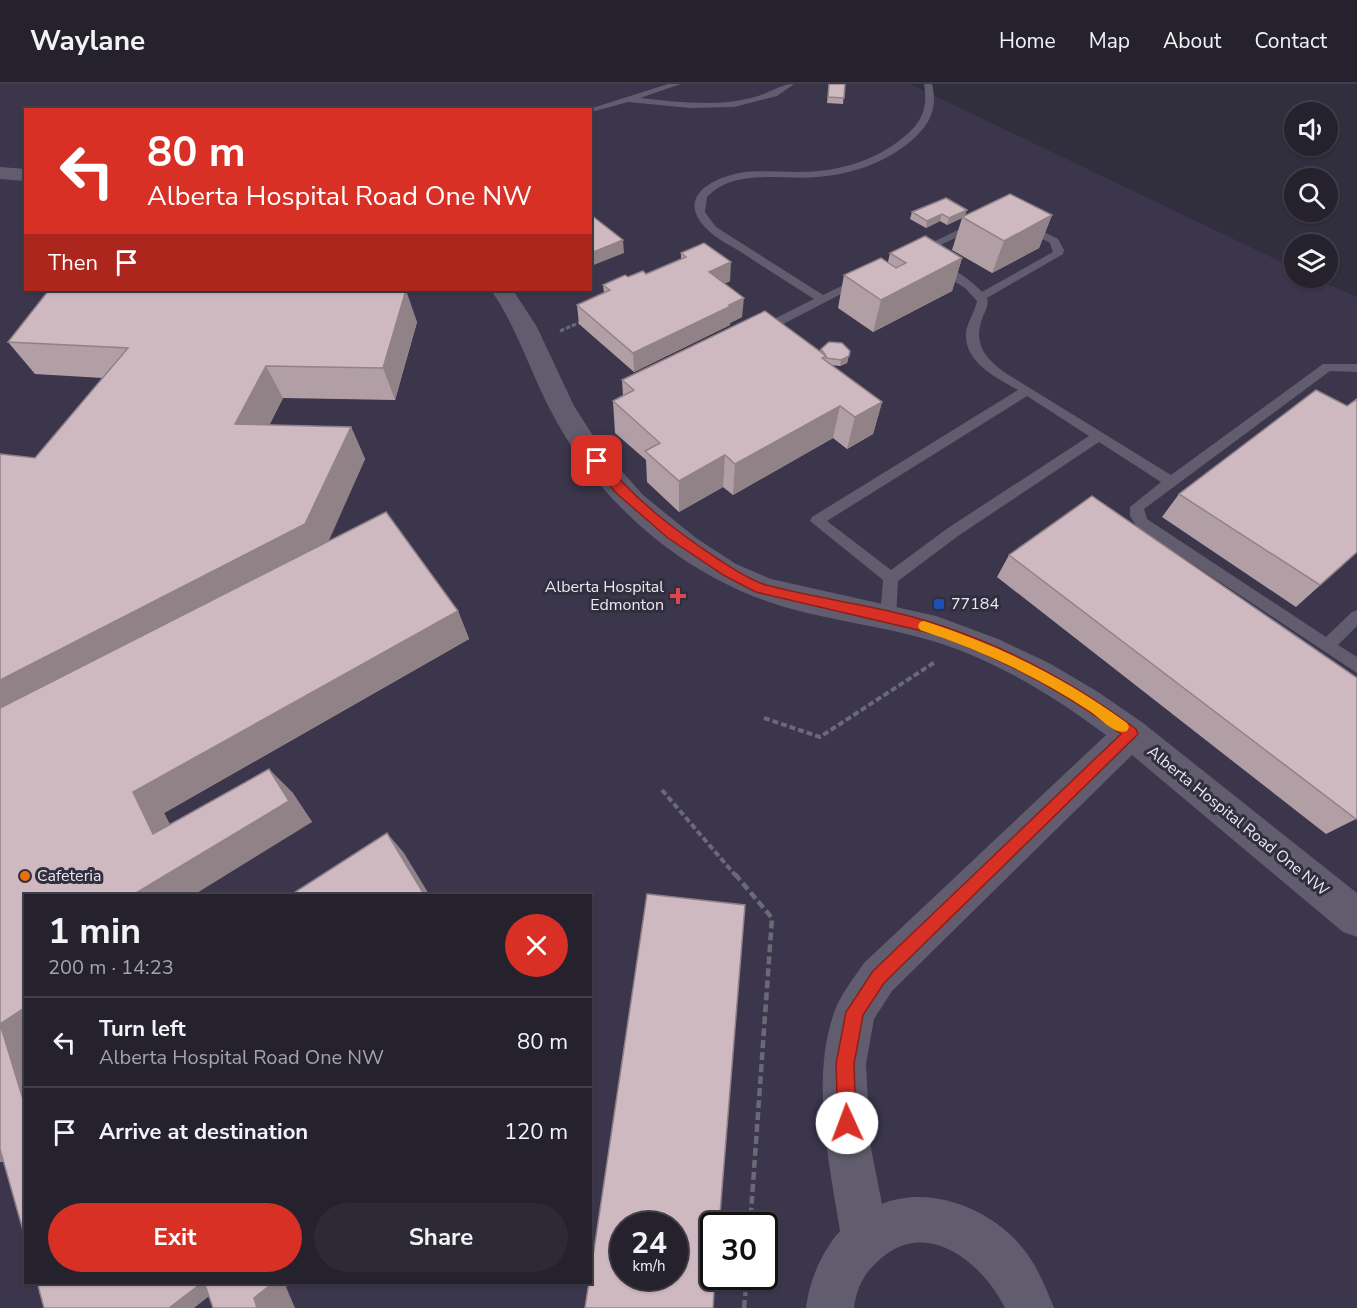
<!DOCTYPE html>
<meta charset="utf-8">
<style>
:root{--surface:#25222e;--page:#2d2a36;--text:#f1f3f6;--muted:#a3a4aa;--line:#423f4a;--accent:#d93025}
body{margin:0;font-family:"Nunito Sans",sans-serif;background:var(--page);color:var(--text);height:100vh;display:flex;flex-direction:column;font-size:22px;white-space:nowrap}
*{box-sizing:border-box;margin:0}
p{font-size:20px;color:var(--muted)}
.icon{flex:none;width:33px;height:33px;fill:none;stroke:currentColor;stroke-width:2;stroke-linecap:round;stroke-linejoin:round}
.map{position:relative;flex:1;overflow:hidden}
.details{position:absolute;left:24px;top:810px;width:568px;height:390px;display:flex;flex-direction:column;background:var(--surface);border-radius:0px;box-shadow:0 2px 4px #0004,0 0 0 2px var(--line)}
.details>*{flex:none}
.guide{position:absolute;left:24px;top:24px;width:568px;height:183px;border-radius:0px;box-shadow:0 2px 4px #0004,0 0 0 2px var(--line);background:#d93025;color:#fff;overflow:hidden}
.tools{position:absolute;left:1284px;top:18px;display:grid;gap:12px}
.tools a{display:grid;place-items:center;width:54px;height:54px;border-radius:50%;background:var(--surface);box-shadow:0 2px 4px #0004,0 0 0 2px var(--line);font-size:30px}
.speed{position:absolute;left:610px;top:1128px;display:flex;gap:12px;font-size:30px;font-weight:700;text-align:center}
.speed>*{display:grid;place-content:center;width:78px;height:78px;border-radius:50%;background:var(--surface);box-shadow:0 2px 4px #0004,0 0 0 2px var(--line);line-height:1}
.speed small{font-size:15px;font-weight:400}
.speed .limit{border:3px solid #111;border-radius:9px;background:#fff;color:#111}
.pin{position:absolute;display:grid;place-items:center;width:51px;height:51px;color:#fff;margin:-26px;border-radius:12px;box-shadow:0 3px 9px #0006}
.me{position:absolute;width:66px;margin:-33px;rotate:358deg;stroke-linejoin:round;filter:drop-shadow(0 0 4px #0008)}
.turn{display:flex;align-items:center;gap:21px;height:126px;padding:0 24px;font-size:27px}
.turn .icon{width:78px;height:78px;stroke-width:2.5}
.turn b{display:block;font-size:42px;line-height:51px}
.then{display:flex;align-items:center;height:57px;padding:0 24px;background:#0003;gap:12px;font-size:22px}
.round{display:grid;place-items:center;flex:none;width:63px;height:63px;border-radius:32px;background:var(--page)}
.head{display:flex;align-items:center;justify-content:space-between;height:102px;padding:0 24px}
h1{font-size:36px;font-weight:700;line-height:45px}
.action{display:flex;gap:12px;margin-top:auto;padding:12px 24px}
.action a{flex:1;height:69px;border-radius:36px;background:var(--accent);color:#fff;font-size:24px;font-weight:700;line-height:69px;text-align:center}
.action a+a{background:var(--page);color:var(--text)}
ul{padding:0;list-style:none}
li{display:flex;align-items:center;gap:18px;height:90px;padding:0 24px;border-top:2px solid var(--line)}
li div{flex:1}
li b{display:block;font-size:22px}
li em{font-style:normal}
header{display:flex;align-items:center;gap:36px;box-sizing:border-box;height:84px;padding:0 30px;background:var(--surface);border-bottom:2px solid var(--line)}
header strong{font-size:28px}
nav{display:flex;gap:33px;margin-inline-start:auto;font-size:21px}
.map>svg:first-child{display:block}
.built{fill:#3b364c;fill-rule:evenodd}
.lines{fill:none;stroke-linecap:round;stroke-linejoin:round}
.path-far2{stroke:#6b6976;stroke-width:3;stroke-dasharray:4.5 2;stroke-linecap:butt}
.path-far1{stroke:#6b6976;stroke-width:4;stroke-dasharray:6 3;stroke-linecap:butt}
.path{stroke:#6b6976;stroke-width:4.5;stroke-dasharray:8 4;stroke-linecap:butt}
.lane{fill:#615d6f;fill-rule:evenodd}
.street{fill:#615d6f;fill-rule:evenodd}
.wall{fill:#b29fa6}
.shaded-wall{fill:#918287}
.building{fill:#cfb9c1;stroke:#918287;stroke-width:1.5;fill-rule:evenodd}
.route{fill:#d93025;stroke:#8d1f18;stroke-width:1.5}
.slow{fill:#f59e0b}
.health-dot{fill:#e0444e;stroke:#312e3d;stroke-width:2}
.transit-dot{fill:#1a4fb4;stroke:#312e3d;stroke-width:2}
.food-dot{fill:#e8710a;stroke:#312e3d;stroke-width:2}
.labels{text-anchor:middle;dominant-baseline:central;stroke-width:6;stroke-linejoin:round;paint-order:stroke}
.poi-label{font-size:16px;fill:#eae9f3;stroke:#312e3d;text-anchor:start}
.street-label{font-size:16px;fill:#eae9f3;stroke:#312e3d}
</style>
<header>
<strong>Waylane</strong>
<nav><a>Home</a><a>Map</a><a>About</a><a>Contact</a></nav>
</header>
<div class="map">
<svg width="1357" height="1224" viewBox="0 0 1357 1224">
<rect width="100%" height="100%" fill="#312e3d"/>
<path class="built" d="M 0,0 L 910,0 L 1294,184 L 1294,194 L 1315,194 L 1357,213 L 1357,1224 L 0,1224 ZM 26,26 L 591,26 L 591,206 L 26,206 ZM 26,812 L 591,812 L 591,1198 L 26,1198 ZM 624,1142 L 675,1142 L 675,1192 L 624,1192 ZM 714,1142 L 765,1142 L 765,1192 L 714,1192 Z"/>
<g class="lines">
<path class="path-far2" d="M 560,247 L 583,237"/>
<g class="path-far1">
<path d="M 764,634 L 820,653 L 935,578"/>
<path d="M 662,706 L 736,792"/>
</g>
<g class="path">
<path d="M 735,790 L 772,834 L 750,1142"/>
<path d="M 744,1224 L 747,1192"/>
</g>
<g class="lane">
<path d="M 668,0 L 681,0 L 640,14 C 677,18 715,23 751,14 C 767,11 779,0 794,0 L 777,12 L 734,23 L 690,24 L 628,18 L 591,28 L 591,26 L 586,26 Z"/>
<path d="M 924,0 L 932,0 C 938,25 930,40 911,57 C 885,79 852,90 818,93 C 782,97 735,83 707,113 L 705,128 L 716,143 L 823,211 L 856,195 L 860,194 L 866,197 L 764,250 L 756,250 L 756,244 L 814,215 C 790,200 765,184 741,168 C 730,161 716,155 707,145 C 676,115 709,95 739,89 C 759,86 779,88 799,88 C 837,88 876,77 905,52 C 923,37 928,23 924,0 Z"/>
<path d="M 976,137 L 980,138 L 980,142 L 922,170 L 918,171 L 913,168 Z"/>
<path d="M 1024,138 L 1058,155 L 1064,166 L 1063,170 L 987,214 C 989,221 986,226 983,232 C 973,258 983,273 1004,288 L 1171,391 L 1323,280 L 1357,280 L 1357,288 L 1330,287 L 1144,425 L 1147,435 L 1326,553 L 1352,528 L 1357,526 L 1357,542 L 1338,561 L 1357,573 L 1357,589 L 1137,443 L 1130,432 L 1130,423 L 1161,398 L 1099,358 L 958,452 L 898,497 L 896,535 L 893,539 L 888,541 L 883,539 L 880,535 L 883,496 L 810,437 L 812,433 L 1018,306 C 996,294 964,278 966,249 C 967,238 975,228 977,217 L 965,204 L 933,184 L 935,182 C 950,179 972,197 982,208 L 1053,168 L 1050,159 L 1020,143 L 1020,139 ZM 1027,312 L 1089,352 L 948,444 L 891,486 L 827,437 Z"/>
</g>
<g class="street">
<path d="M 0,83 L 26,85 L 26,97 L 0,95 Z"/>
<path d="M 491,206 L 513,206 L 537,243 L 574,322 L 601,364 L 643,411 L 696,454 L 736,480 L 771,495 L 936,532 L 998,555 L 1049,579 L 1098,608 L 1143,639 L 1357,809 L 1357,853 L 1343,848 L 1132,671 L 892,907 L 874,935 L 866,980 L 870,1059 L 882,1120 C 931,1100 994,1126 1025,1167 C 1038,1184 1046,1204 1054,1224 L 1005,1224 C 981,1176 923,1131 876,1179 C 863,1191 856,1206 854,1224 L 806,1224 C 809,1197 822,1167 840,1147 C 829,1078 810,994 835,926 C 842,908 854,894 864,879 L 1106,651 C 1055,613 997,577 936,558 C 894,545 850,539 807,529 C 729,511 662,469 608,410 C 581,380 558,344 541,307 C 525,272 513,238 491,206 Z"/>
</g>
</g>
<g class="wall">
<path d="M 829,0 L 845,0 L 843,20 L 827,19 Z"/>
<path d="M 912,128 L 965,132 L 1052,131 L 1039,164 L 992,189 L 952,166 L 962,134 L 947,141 L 940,137 L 926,144 L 910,135 Z"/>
<path d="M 681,169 L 730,197 L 724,200 L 742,233 L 730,239 L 730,241 L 634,288 L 579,240 L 577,221 L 604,209 L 603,201 L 646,190 L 681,175 Z"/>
<path d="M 890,169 L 962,174 L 952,207 L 873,248 L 838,224 L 844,191 L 888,178 Z"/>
<path d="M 417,238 L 395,316 L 283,314 L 269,341 L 351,343 L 365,375 L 328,457 L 458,527 L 469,555 L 164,729 L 170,741 L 292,708 L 312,738 L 26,812 L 4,1078 L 0,1078 L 0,370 L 35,374 L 103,294 L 35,290 L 8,258 Z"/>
<path d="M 821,265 L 850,267 L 847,279 L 840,282 L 831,281 L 882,318 L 873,350 L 847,365 L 833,354 L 733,411 L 723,403 L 679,428 L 647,398 L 646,376 L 615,349 L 613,317 L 623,312 L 622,296 L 820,267 Z"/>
<path d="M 1179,410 L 1357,468 L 1296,523 L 1162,433 Z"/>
<path d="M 1009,471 L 1356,735 L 1326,750 L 997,493 Z"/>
</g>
<g class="shaded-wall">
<path d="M 967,126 L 965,132 L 947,141 L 949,134 Z"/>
<path d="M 942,130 L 940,137 L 926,144 L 927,137 Z"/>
<path d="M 1052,131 L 1039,164 L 992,189 L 1004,157 Z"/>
<path d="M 623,156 L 624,169 L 591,182 L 591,169 Z"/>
<path d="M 962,174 L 952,207 L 873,248 L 881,216 Z"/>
<path d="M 731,178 L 730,197 L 708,207 L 709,188 Z"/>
<path d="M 406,206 L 417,238 L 395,316 L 383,284 Z"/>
<path d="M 744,214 L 742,233 L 730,239 L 730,241 L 634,288 L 633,269 Z"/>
<path d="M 850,267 L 847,279 L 840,282 L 841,276 Z"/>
<path d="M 266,282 L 283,314 L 254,372 L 235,340 Z"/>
<path d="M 882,318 L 873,350 L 847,365 L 855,333 Z"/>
<path d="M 840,322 L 833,354 L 733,411 L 735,380 Z"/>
<path d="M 351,343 L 365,375 L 323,470 L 0,641 L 0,596 Z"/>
<path d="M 725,371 L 723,403 L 679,428 L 679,397 Z"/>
<path d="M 458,527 L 469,555 L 164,729 L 185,769 L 153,750 L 133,708 Z"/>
<path d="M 269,685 L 292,708 L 312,738 L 192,812 L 131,812 Z"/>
<path d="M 387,749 L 404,769 L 430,812 L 425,812 Z"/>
<path d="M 26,923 L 26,1025 L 0,940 Z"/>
<path d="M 0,1052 L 8,1078 L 0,1078 Z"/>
<path d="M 203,1198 L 227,1198 L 194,1224 L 169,1224 Z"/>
<path d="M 274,1198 L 293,1198 L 286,1203 L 295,1224 L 257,1224 L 254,1214 Z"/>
</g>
<g class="building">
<path d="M 829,0 L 845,0 L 844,14 L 828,13 Z"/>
<path d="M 1010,110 L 1052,131 L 1004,157 L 962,133 Z"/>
<path d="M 946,114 L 967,126 L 949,134 L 942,130 L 927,137 L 912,128 Z"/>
<path d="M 591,131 L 623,156 L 591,169 Z"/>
<path d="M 925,152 L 962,174 L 881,216 L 844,191 L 881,174 L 896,184 L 906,179 L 890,169 Z"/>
<path d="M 704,159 L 731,178 L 709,188 L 744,214 L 729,221 L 731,222 L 633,269 L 577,221 L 610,206 L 603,201 L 625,191 L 628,193 L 643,187 L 646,190 L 686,173 L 681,169 Z"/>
<path d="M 49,206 L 406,206 L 383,284 L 266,282 L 235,340 L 351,343 L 305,440 L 0,596 L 0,370 L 35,374 L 128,264 L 8,258 Z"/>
<path d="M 765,227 L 826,272 L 822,274 L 882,318 L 855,333 L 840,322 L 735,380 L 725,371 L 679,397 L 645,367 L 660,359 L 613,317 L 634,306 L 622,296 Z"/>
<path d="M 829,258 L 842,259 L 850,267 L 849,272 L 841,276 L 826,274 L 826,272 L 821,265 Z"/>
<path d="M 1316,306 L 1347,322 L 1357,315 L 1357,468 L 1320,501 L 1179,410 Z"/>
<path d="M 1092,412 L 1357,594 L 1357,734 L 1356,735 L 1009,471 Z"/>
<path d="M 386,428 L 458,527 L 133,708 L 153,750 L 269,685 L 289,717 L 131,812 L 26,812 L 26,923 L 0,940 L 26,1025 L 26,1157 L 0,1065 L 0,624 Z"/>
<path d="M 387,749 L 425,812 L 289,812 Z"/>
<path d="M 647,810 L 745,821 L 719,1142 L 714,1142 L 714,1192 L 715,1192 L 713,1224 L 585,1224 L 589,1198 L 591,1198 L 591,1186 ZM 624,1142 L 675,1142 L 675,1192 L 624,1192 Z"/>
<path d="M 37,1198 L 203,1198 L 169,1224 L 44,1224 Z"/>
<path d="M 204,1198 L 274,1198 L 254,1214 L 257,1224 L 213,1224 Z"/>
</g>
<path class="route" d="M 597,373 L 601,374 C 634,415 674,446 718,475 C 732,484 749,496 766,501 C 823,516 883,522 939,541 C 1009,564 1077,601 1136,645 L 1138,650 L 884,899 L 863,931 L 854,980 L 856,1039 L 854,1045 L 847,1048 L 841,1045 L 838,1039 L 836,980 L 846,928 L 873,887 L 1121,650 C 1065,608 1001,574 935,550 L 756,508 L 725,492 L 668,454 L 615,408 L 591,377 Z"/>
<path class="slow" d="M 924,537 C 996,560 1066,594 1127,639 L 1129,643 L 1127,647 C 1114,652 1099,632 1088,626 C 1037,592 978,565 920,546 L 918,542 L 920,538 Z"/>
<path class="health-dot" d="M675 503h6v6h6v6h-6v6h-6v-6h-6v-6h6z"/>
<rect class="transit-dot" x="933" y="514" width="12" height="12" rx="3"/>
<circle class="food-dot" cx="25" cy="792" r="6"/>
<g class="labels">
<g class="poi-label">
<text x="664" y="503" text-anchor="end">Alberta Hospital<tspan x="664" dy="18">Edmonton</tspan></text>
<text x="951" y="520">77184</text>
<text x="37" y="792">Cafeteria</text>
</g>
<g class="street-label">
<text transform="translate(1238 737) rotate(39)">Alberta Hospital Road One NW</text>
</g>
</g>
</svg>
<div class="tools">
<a><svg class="icon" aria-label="sound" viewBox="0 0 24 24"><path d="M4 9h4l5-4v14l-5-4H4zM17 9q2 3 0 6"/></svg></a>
<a><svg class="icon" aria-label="search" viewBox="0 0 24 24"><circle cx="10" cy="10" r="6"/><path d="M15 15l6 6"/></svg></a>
<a><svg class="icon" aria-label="layers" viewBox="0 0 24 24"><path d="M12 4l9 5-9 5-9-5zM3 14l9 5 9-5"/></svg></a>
</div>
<div class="speed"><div>24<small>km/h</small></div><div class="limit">30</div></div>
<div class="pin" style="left:597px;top:377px;background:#d93025"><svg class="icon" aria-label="arrive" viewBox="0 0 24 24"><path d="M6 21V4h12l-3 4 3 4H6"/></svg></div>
<svg class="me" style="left:847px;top:1039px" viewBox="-20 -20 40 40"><circle r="19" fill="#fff"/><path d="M0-13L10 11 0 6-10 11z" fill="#d93025"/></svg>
<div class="guide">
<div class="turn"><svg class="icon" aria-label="left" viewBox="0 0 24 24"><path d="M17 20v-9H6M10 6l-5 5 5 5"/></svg><div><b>80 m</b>Alberta Hospital Road One NW</div></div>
<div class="then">Then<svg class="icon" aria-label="arrive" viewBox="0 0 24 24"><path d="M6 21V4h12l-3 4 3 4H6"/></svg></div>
</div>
<section class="details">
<div class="head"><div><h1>1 min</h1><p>200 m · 14:23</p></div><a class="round" style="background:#d93025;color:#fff"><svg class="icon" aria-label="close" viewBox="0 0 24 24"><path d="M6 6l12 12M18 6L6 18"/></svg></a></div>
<ul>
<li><svg class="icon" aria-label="left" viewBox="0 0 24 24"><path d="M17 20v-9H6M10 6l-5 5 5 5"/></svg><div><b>Turn left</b><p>Alberta Hospital Road One NW</p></div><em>80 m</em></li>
<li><svg class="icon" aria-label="arrive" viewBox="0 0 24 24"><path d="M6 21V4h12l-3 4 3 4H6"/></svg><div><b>Arrive at destination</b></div><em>120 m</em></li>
</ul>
<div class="action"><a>Exit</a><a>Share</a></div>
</section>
</div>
